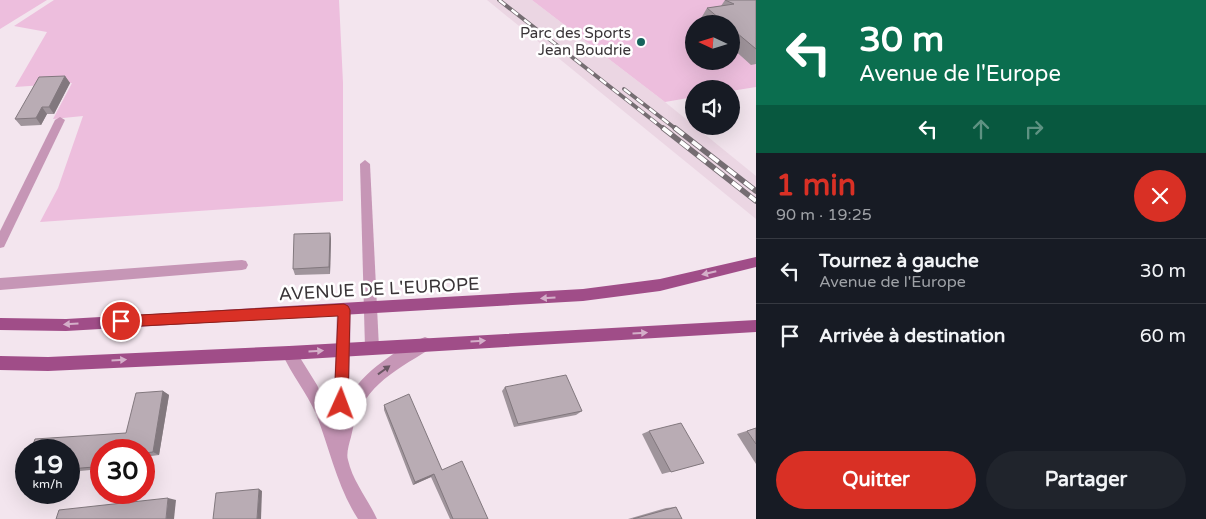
<!DOCTYPE html>
<html lang="fr">
<meta charset="utf-8">
<style>
:root{--surface:#171b24;--page:#20242c;--text:#f1f3f6;--muted:#9ea1a6;--line:#363941;--accent:#d93025}
body{margin:0;font-family:"Varela Round",sans-serif;background:var(--page);color:var(--text);height:100vh;display:flex;flex-direction:column;font-size:19px;white-space:nowrap}
*{box-sizing:border-box;margin:0}
p{font-size:16px;color:var(--muted)}
.icon{flex:none;width:28px;height:28px;fill:none;stroke:currentColor;stroke-width:2;stroke-linecap:round;stroke-linejoin:round}
.map{position:relative;flex:1;overflow:hidden}
.side{display:flex;flex-direction:column;background:var(--surface);width:450px}
.side>*{flex:none}
.top-card{background:#0b6e4f;color:#fff;overflow:hidden}
.needle{width:32px;rotate:274deg}
.buttons{position:absolute;left:685px;top:15px;display:grid;gap:10px}
.buttons a{display:grid;place-items:center;width:55px;height:55px;border-radius:50%;background:var(--surface);box-shadow:0 5px 20px #0002;font-size:25px}
.speed{position:absolute;left:15px;top:439px;display:flex;gap:10px;font-size:25px;font-weight:700;text-align:center}
.speed>*{display:grid;place-content:center;width:65px;height:65px;border-radius:50%;background:var(--surface);box-shadow:0 5px 20px #0002;line-height:1}
.speed small{font-size:12px;font-weight:400}
.speed .limit{border:8px solid #d22;background:#fff;color:#111}
.pin{position:absolute;display:grid;place-items:center;width:42px;height:42px;color:#fff;margin:-21px;border:2px solid #fff;border-radius:50%;box-shadow:0 1px 5px #0007}
.me{position:absolute;width:55px;margin:-28px;rotate:2deg;stroke-linejoin:round;filter:drop-shadow(0 0 4px #0008)}
.turn{display:flex;align-items:center;gap:18px;height:105px;padding:0 20px;font-size:22px}
.turn .icon{width:65px;height:65px;stroke-width:2.5}
.turn b{display:block;font-size:35px;line-height:42px}
.lanes{display:flex;align-items:center;height:48px;padding:0 20px;background:#0003;justify-content:center;gap:25px;direction:ltr}
.lanes .off{opacity:.35}
.round{display:grid;place-items:center;flex:none;width:52px;height:52px;border-radius:26px;background:var(--page)}
.head{display:flex;align-items:center;justify-content:space-between;height:85px;padding:0 20px}
h1{font-size:30px;font-weight:800;line-height:38px;color:var(--accent)}
.primary-button{display:flex;gap:10px;margin-top:auto;padding:10px 20px}
.primary-button a{flex:1;height:58px;border-radius:30px;background:var(--accent);color:#fff;font-size:20px;font-weight:800;line-height:58px;text-align:center}
.primary-button a+a{background:var(--page);color:var(--text)}
ul{padding:0;list-style:none}
li{display:flex;align-items:center;gap:15px;height:65px;padding:0 20px;border-top:1px solid var(--line)}
li div{flex:1}
li b{display:block;font-size:19px}
li em{font-style:normal}
main{display:flex;flex:1;min-height:0}
.map>svg:first-child{display:block}
.built{fill:#ebd6e3}
.green{fill:#edbedd;fill-rule:evenodd}
.lines{fill:none;stroke-linecap:round;stroke-linejoin:round}
.minor{fill:#c696b6;fill-rule:evenodd}
.major{fill:#a04d88;fill-rule:evenodd}
.rail-far1-casing{stroke:#756d72;stroke-width:4}
.rail-casing{stroke:#756d72;stroke-width:5.5}
.rail-far1{stroke:#fff;stroke-width:2.5;stroke-dasharray:8;stroke-linecap:butt}
.rail{stroke:#fff;stroke-width:4;stroke-dasharray:11;stroke-linecap:butt}
.wall{fill:#9f949b}
.shaded-wall{fill:#82787e}
.building{fill:#b9acb4;stroke:#82787e}
.oneway{fill:#d4afc9}
.oneway2{fill:#6a5663}
.route{fill:#d93025;stroke:#8d1f18}
.poi-dot{fill:#16635c;stroke:#fff;stroke-width:2}
.labels{text-anchor:middle;dominant-baseline:central;stroke-width:5;stroke-linejoin:round;paint-order:stroke}
.far-poi-label{font-size:15px;fill:#393437;stroke:#fff;text-anchor:end}
.street-label{font-size:18px;fill:#393437;stroke:#fff}
</style>
<main>
<div class="map">
<svg width="756" height="519" viewBox="0 0 756 519">
<rect width="100%" height="100%" fill="#f3e5ee"/>
<path class="built" d="M 487,0 L 532,0 L 665,102 L 756,176 L 756,219 Z"/>
<g class="green">
<path d="M 0,0 L 47,0 L 0,29 Z"/>
<path d="M 54,0 L 339,0 L 343,83 L 343,201 L 40,222 L 58,188 L 83,116 L 53,119 L 72,83 L 15,87 L 47,32 L 14,26 Z"/>
<path d="M 532,0 L 756,0 L 756,87 L 731,91 L 731,89 L 694,89 L 694,97 L 665,102 ZM 694,24 L 731,24 L 731,61 L 694,61 Z"/>
</g>
<g class="lines">
<g class="minor">
<path d="M 60,117 L 65,120 L 4,247 L 0,248 L 0,231 L 55,120 Z"/>
<path d="M 365,160 L 370,164 L 379,348 L 377,353 L 372,355 L 367,353 L 365,348 L 360,164 Z"/>
<path d="M 242,260 L 246,261 L 248,265 L 246,269 L 242,270 L 0,290 L 0,278 Z"/>
<path d="M 344,304 L 349,306 L 351,310 L 349,398 C 361,373 400,347 425,337 L 430,339 L 432,344 L 430,349 C 390,374 361,387 351,437 C 349,444 346,454 348,460 C 353,482 368,499 377,519 L 358,519 C 337,487 330,449 316,414 C 307,393 291,374 282,353 L 284,348 L 289,346 L 294,348 L 317,385 L 333,418 L 337,310 L 339,306 Z"/>
</g>
<g class="major">
<path d="M 756,257 L 756,267 L 660,291 L 583,301 L 66,331 L 0,330 L 0,318 L 66,319 L 583,289 L 660,279 Z"/>
<path d="M 756,320 L 756,332 L 289,360 L 48,371 L 0,370 L 0,356 L 48,357 L 289,346 Z"/>
</g>
<g class="rail-far1-casing">
<g id="rail-far1">
<path d="M 499,0 L 664,129"/>
<path d="M 624,89 L 676,129"/>
</g>
</g>
<g class="rail-casing">
<g id="rail">
<path d="M 663,128 L 756,201"/>
<path d="M 675,128 L 756,191"/>
</g>
</g>
<use href="#rail-far1" class="rail-far1"/>
<use href="#rail" class="rail"/>
</g>
<g class="wall">
<path d="M 725,0 L 756,0 L 756,64 L 751,65 L 731,47 L 731,24 L 705,24 L 700,20 L 707,8 L 721,6 Z"/>
<path d="M 65,76 L 70,83 L 54,114 L 47,114 L 41,125 L 21,126 L 15,119 Z"/>
<path d="M 330,233 L 331,239 L 330,274 L 295,275 L 293,269 Z"/>
<path d="M 505,387 L 582,411 L 576,415 L 514,427 L 502,391 Z"/>
<path d="M 163,391 L 169,395 L 159,455 L 144,457 L 144,450 L 101,450 L 101,469 L 69,472 L 69,450 L 126,433 Z"/>
<path d="M 384,405 L 442,470 L 488,519 L 450,519 L 431,477 L 413,485 L 384,410 Z"/>
<path d="M 756,428 L 756,464 L 737,434 Z"/>
<path d="M 649,431 L 704,463 L 662,474 L 642,434 Z"/>
<path d="M 676,507 L 682,519 L 628,519 L 666,508 Z"/>
</g>
<g class="shaded-wall">
<path d="M 65,76 L 70,83 L 54,114 L 49,107 Z"/>
<path d="M 42,107 L 47,114 L 41,125 L 36,118 Z"/>
<path d="M 330,233 L 331,239 L 330,274 L 329,267 Z"/>
<path d="M 163,391 L 169,395 L 159,455 L 153,452 Z"/>
<path d="M 96,459 L 101,461 L 101,469 L 94,467 Z"/>
<path d="M 434,474 L 431,477 L 413,485 L 415,482 Z"/>
<path d="M 259,489 L 262,491 L 261,519 L 257,519 Z"/>
<path d="M 168,498 L 176,500 L 174,519 L 166,519 Z"/>
</g>
<g class="building">
<path d="M 725,0 L 756,0 L 756,49 L 731,28 L 731,24 L 726,24 L 707,8 L 734,4 Z"/>
<path d="M 65,76 L 49,107 L 42,107 L 36,118 L 15,119 L 39,77 Z"/>
<path d="M 330,233 L 329,267 L 293,269 L 294,234 Z"/>
<path d="M 566,375 L 582,411 L 518,424 L 505,387 Z"/>
<path d="M 163,391 L 153,452 L 144,453 L 144,450 L 101,450 L 101,458 L 96,459 L 94,467 L 69,469 L 69,450 L 31,450 L 35,439 L 126,433 L 136,393 Z"/>
<path d="M 409,394 L 442,470 L 462,461 L 488,519 L 453,519 L 434,474 L 415,482 L 384,405 Z"/>
<path d="M 681,423 L 704,463 L 671,472 L 649,431 Z"/>
<path d="M 756,428 L 756,444 L 747,431 Z"/>
<path d="M 26,465 L 26,472 L 24,473 Z"/>
<path d="M 259,489 L 257,519 L 213,519 L 216,493 Z"/>
<path d="M 168,498 L 166,519 L 56,519 L 59,510 Z"/>
<path d="M 676,507 L 682,519 L 633,519 Z"/>
</g>
<defs><path id="oneway-solid" d="M-6-.8H1V-3.2L6.5 0L1 3.2V.8H-6Z" transform="scale(1.25)"/></defs>
<g class="oneway">
<use href="#oneway-solid" transform="translate(709 273) rotate(167)"/>
<use href="#oneway-solid" transform="translate(548 298) rotate(176)"/>
<use href="#oneway-solid" transform="translate(71 324) rotate(177)"/>
<use href="#oneway-solid" transform="translate(640 333) rotate(-3)"/>
<use href="#oneway-solid" transform="translate(478 341) rotate(-3)"/>
<use href="#oneway-solid" transform="translate(316 351) rotate(-3)"/>
<use href="#oneway-solid" transform="translate(119 360) rotate(-3)"/>
</g>
<use class="oneway2" href="#oneway-solid" transform="translate(384 370) rotate(-36)"/>
<path class="route" d="M 344,304 L 348,306 L 350,310 L 348,404 L 346,409 L 341,411 L 336,409 L 334,404 L 338,316 L 121,327 L 116,325 L 115,321 L 116,317 L 121,316 Z"/>
<circle class="poi-dot" cx="641" cy="42" r="5"/>
<g class="labels">
<g class="far-poi-label">
<text x="631" y="33">Parc des Sports<tspan x="631" dy="17">Jean Boudrie</tspan></text>
</g>
<g class="street-label">
<text transform="translate(379 289) rotate(-3)">AVENUE DE L'EUROPE</text>
</g>
</g>
</svg>
<div class="buttons">
<a><svg class="needle" viewBox="-14 -14 28 28"><path d="M0-13l5 13h-10z" fill="#e53935"/><path d="M0 13l5-13h-10z" fill="#9ea1a6"/></svg></a>
<a><svg class="icon" aria-label="sound" viewBox="0 0 24 24"><path d="M4 9h4l5-4v14l-5-4H4zM17 9q2 3 0 6"/></svg></a>
</div>
<div class="speed"><div>19<small>km/h</small></div><div class="limit">30</div></div>
<div class="pin" style="left:121px;top:321px;background:#d93025"><svg class="icon" aria-label="arrive" viewBox="0 0 24 24"><path d="M6 21V4h12l-3 4 3 4H6"/></svg></div>
<svg class="me" style="left:341px;top:404px" viewBox="-20 -20 40 40"><circle r="19" fill="#fff"/><path d="M0-13L10 11 0 6-10 11z" fill="#d93025"/></svg>
</div>
<section class="side">
<div class="top-card">
<div class="turn"><svg class="icon" aria-label="left" viewBox="0 0 24 24"><path d="M17 20v-9H6M10 6l-5 5 5 5"/></svg><div><b>30 m</b>Avenue de l'Europe</div></div>
<div class="lanes"><svg class="icon" aria-label="left" viewBox="0 0 24 24"><path d="M17 20v-9H6M10 6l-5 5 5 5"/></svg><svg class="icon off" aria-label="ahead" viewBox="0 0 24 24"><path d="M12 20V5M6 11l6-6 6 6"/></svg><svg class="icon off" aria-label="right" viewBox="0 0 24 24"><path d="M7 20v-9h11M14 6l5 5-5 5"/></svg></div>
</div>
<div class="head"><div><h1>1 min</h1><p>90 m · 19:25</p></div><a class="round" style="background:#d93025;color:#fff"><svg class="icon" aria-label="close" viewBox="0 0 24 24"><path d="M6 6l12 12M18 6L6 18"/></svg></a></div>
<ul>
<li><svg class="icon" aria-label="left" viewBox="0 0 24 24"><path d="M17 20v-9H6M10 6l-5 5 5 5"/></svg><div><b>Tournez à gauche</b><p>Avenue de l'Europe</p></div><em>30 m</em></li>
<li><svg class="icon" aria-label="arrive" viewBox="0 0 24 24"><path d="M6 21V4h12l-3 4 3 4H6"/></svg><div><b>Arrivée à destination</b></div><em>60 m</em></li>
</ul>
<div class="primary-button"><a>Quitter</a><a>Partager</a></div>
</section>
</main>
